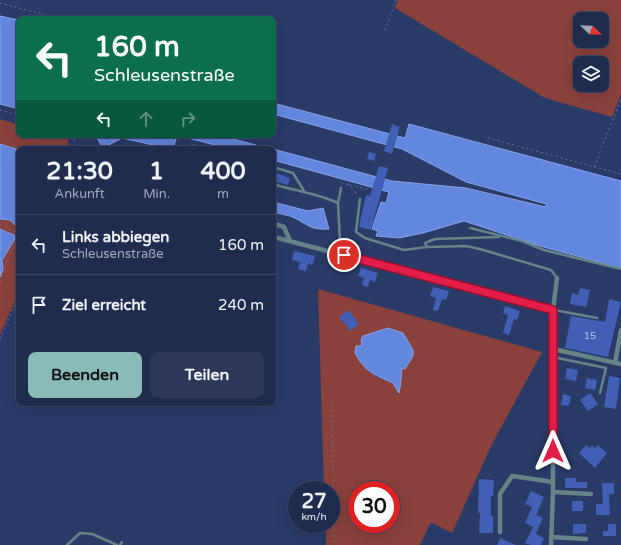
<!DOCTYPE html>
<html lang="de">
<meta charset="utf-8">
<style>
:root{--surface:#202c4e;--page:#2d3858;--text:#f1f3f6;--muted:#a2a7b6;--line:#3d4866;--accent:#8bbbb9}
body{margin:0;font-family:"Varela Round",sans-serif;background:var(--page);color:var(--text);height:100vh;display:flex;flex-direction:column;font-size:15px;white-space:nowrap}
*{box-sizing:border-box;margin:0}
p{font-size:13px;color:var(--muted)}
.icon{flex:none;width:22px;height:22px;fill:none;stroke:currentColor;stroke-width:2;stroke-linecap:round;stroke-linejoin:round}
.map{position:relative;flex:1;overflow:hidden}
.drawer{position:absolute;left:16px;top:146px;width:260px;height:260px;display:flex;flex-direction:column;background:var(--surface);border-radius:8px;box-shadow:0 4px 16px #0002,0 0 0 1px var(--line)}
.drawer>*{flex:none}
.guide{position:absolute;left:16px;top:16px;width:260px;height:122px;border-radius:8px;box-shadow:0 4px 16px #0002,0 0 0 1px var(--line);background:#0b6e4f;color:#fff;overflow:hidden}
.needle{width:26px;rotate:113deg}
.fabs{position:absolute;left:573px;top:12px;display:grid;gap:8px}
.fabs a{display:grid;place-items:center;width:36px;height:36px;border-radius:8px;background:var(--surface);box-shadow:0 4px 16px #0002,0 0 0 1px var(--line);font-size:20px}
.speed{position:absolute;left:288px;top:481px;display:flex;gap:8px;font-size:20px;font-weight:700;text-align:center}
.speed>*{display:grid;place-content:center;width:52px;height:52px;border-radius:50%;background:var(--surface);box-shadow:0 4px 16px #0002,0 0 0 1px var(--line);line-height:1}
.speed small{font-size:10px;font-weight:400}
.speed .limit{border:6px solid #d22;background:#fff;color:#111}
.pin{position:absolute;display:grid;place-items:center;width:34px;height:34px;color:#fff;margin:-17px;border:2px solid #fff;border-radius:50%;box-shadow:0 1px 4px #0007}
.me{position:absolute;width:44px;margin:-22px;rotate:0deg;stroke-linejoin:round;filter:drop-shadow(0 0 3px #0008)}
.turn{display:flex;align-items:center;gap:14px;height:84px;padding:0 12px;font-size:18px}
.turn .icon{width:52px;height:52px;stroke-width:2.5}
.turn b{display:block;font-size:28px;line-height:34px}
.lanes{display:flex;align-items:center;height:38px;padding:0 12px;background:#0003;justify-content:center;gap:20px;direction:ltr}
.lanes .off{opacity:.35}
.eta{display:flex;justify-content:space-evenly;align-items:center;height:68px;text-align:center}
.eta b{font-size:24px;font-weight:800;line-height:28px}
.cta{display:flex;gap:8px;margin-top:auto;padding:8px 12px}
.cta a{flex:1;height:46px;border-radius:8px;background:var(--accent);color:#111;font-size:16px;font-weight:800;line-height:46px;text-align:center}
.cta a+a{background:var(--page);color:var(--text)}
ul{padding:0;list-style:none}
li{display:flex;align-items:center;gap:12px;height:60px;padding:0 12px;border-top:1px solid var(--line)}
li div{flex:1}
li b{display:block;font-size:15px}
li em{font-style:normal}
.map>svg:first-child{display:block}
.green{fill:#8a413b;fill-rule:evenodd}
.water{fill:#6386df;stroke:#87a2e7}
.building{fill:#405fb5}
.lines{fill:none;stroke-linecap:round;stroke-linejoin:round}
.path{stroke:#66749a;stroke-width:1;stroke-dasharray:2 3;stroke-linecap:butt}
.lane{stroke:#658488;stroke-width:2.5}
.street{stroke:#658488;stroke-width:4.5}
.route-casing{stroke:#92132f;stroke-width:10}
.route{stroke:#e11d48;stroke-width:7}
.labels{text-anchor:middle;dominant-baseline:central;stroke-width:4;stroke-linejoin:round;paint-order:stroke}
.number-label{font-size:10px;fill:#b4c4ea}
</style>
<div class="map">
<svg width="621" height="545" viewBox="0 0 621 545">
<rect width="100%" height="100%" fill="#2a3b68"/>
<g class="green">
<path d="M 398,0 L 621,0 L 621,94 L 612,117 L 545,98 L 395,8 ZM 580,19 L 602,19 L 602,41 L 580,41 ZM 580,63 L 602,63 L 602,85 L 580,85 Z"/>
<path d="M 0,119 L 19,125 L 19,135 L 56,135 L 67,138 L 70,149 L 19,150 L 0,144 Z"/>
<path d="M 0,219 L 10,220 L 19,229 L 19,292 L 0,335 L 0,277 L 3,269 L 2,260 L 15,239 L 9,232 L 0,229 Z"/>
<path d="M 318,289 L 542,352 L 492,444 L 452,533 L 431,522 L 420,545 L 326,545 L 326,524 L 331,524 L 331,490 L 324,490 ZM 388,328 L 403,333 L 413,356 L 406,368 L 402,368 C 401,376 401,384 399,392 L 393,383 L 377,377 L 368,371 L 355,353 L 356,346 L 363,346 L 371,333 ZM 357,490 L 391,490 L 391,524 L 357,524 Z"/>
</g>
<g class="water">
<path d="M 0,16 L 19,20 L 19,109 L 0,104 Z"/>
<path d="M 273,103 L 405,138 L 409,124 L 621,181 L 621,268 L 540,246 L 464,221 L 423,233 L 399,238 L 376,236 L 378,231 L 372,229 L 381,202 L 386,203 L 389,192 L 273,160 L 273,149 L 392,181 L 466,188 L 546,207 L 546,204 L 466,182 L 402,149 L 273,114 Z"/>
<path d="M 95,135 L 177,135 L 173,149 L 171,149 L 122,138 L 103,148 Z"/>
<path d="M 177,135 L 218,135 L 271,149 L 230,149 Z"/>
<path d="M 0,144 L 19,150 L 19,229 L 10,220 L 0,219 Z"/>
<path d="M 273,202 L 308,211 L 323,208 L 329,229 C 312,230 309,226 295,218 C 289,215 280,214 273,212 Z"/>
<path d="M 0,229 L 14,235 L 15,239 L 2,260 L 3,269 L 0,277 Z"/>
<path d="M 388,328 L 403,333 L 413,350 L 413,356 L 405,369 L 402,368 C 401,377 401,385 399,393 L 393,383 C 373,374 366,373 355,353 L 356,346 L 362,346 L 361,340 L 363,336 Z"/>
</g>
<g class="building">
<path d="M 392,124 L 400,127 L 392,154 L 384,151 Z"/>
<path d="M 369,152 L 376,154 L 374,161 L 367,159 Z"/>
<path d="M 379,166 L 388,168 L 371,230 L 359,227 L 361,217 L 366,195 L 370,196 Z"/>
<path d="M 273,172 L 290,178 L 288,185 L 273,181 Z"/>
<path d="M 294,251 L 315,256 L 312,265 L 308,263 L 306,271 L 298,269 L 300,262 L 292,260 Z"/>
<path d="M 361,268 L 378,273 L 375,282 L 370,280 L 368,287 L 362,285 L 364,278 L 358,276 Z"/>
<path d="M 433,287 L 449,291 L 446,300 L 442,299 L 438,311 L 433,310 L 436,298 L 430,296 Z"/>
<path d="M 580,288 L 590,290 L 586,307 L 570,304 L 572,293 L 578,295 Z"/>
<path d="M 609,299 L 621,302 L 608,357 L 565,348 L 571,316 L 605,322 Z"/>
<path d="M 505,306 L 520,311 L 517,320 L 514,319 L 509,335 L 503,333 L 508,315 L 503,313 Z"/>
<path d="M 348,310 L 359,324 L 351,331 L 339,317 Z"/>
<path d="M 567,368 L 578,370 L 576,381 L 565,379 Z"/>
<path d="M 609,376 L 620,378 L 616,409 L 604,407 Z"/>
<path d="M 587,378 L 597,380 L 595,390 L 585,388 Z"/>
<path d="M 590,393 L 598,404 L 588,411 L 580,400 Z"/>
<path d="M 563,394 L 571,396 L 569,406 L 561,405 Z"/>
<path d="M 586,445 L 590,448 L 592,445 L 595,448 L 598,445 L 607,453 L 595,468 L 579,453 Z"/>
<path d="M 565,478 L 576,478 L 576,482 L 587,482 L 587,488 L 565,488 Z"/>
<path d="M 479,479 L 494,480 L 493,496 L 491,496 L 491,516 L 493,516 L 493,533 L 479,533 L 480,513 L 478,513 Z"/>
<path d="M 602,483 L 614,483 L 614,494 L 609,494 L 610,515 L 596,515 L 596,504 L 603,504 Z"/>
<path d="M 531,491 L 544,497 L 536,515 L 543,518 L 536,534 L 544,538 L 541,545 L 531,545 L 525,543 L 533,527 L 525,523 L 532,507 L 525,504 Z"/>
<rect x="572" y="501" width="11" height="10"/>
<path d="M 573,524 L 586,524 L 586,533 L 573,534 Z"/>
<path d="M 608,524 L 616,524 L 616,536 L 603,536 L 603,531 L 608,531 Z"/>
<path d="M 500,538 L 516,545 L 497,545 Z"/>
</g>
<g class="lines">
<g class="path">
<path d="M 0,3 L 61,19"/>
<path d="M 385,30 L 396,0"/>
<path d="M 0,110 L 19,115"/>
<path d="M 72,135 L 78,149"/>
<path d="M 488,138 L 621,174"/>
<path d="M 191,144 L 211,149"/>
<path d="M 594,167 L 621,99"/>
<path d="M 342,184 L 342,183 L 370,190"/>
<path d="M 348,184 L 358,195"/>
<path d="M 0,224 L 19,234"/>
<path d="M 0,282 L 7,260 L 19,236"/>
<path d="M 0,339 L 19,296"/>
<path d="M 332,405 L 334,545"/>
</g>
<g class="lane">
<path d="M 273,167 L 293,173 L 304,191"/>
<path d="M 273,184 C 295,191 317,193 338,203 L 340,242 L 343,255"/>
<path d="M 360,199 L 356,232 L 365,238 L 404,250 L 427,247 L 466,246 L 480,249 L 551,270 L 557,278"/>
<path d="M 338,203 L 341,188"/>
<path d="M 470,228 L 522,241 L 544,250 L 621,269"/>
<path d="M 427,247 L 425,243 L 435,239 L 499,237"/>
<path d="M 554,310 L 597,318"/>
<path d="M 553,357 L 606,368 L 600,393"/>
<path d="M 67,545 L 80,533 L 92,534 L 117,545"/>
<path d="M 120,545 L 122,542"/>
</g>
<g class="street">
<path d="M 290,241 L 284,227 L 275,224 L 274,237 L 553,310"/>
<path d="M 553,349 L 621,364"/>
<path d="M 615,363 L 621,330"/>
<path d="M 553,492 L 591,494"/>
<path d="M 500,532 L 500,494 L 512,476 L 553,482"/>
<path d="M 551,537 L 586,539"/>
<path d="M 551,545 L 553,492 L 553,310 L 557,278"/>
</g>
</g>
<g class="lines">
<g class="route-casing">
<path id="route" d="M 344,255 L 553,310 L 553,451"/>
</g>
<use href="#route" class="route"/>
</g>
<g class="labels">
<g class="number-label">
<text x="590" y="336">15</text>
</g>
</g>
</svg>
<div class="fabs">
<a><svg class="needle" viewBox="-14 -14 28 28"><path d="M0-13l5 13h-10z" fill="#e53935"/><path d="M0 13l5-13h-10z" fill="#a2a7b6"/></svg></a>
<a><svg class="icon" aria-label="layers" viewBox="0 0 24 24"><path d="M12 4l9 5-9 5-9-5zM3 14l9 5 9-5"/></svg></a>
</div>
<div class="speed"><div>27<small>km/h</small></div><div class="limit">30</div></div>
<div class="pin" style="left:344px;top:255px;background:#d93025"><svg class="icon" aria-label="arrive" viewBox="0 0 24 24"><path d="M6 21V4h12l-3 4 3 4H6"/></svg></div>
<svg class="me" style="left:553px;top:451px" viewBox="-20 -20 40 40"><path d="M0-17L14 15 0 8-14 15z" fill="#e11d48" stroke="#fff" stroke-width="4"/></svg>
<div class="guide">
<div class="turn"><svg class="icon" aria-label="left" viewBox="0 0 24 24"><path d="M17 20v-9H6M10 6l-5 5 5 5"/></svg><div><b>160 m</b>Schleusenstraße</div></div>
<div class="lanes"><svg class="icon" aria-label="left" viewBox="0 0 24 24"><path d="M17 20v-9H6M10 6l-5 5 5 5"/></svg><svg class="icon off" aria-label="ahead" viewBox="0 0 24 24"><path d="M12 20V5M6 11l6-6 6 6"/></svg><svg class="icon off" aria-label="right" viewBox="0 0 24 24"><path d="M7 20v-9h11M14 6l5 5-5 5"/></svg></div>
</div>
<section class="drawer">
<div class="eta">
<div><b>21:30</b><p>Ankunft</p></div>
<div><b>1</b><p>Min.</p></div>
<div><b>400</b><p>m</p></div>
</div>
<ul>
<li><svg class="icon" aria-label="left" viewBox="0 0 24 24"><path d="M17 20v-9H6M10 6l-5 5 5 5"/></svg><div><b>Links abbiegen</b><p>Schleusenstraße</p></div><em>160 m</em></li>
<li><svg class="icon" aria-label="arrive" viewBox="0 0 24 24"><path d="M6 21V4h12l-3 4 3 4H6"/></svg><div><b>Ziel erreicht</b></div><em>240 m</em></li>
</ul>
<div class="cta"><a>Beenden</a><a>Teilen</a></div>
</section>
</div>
